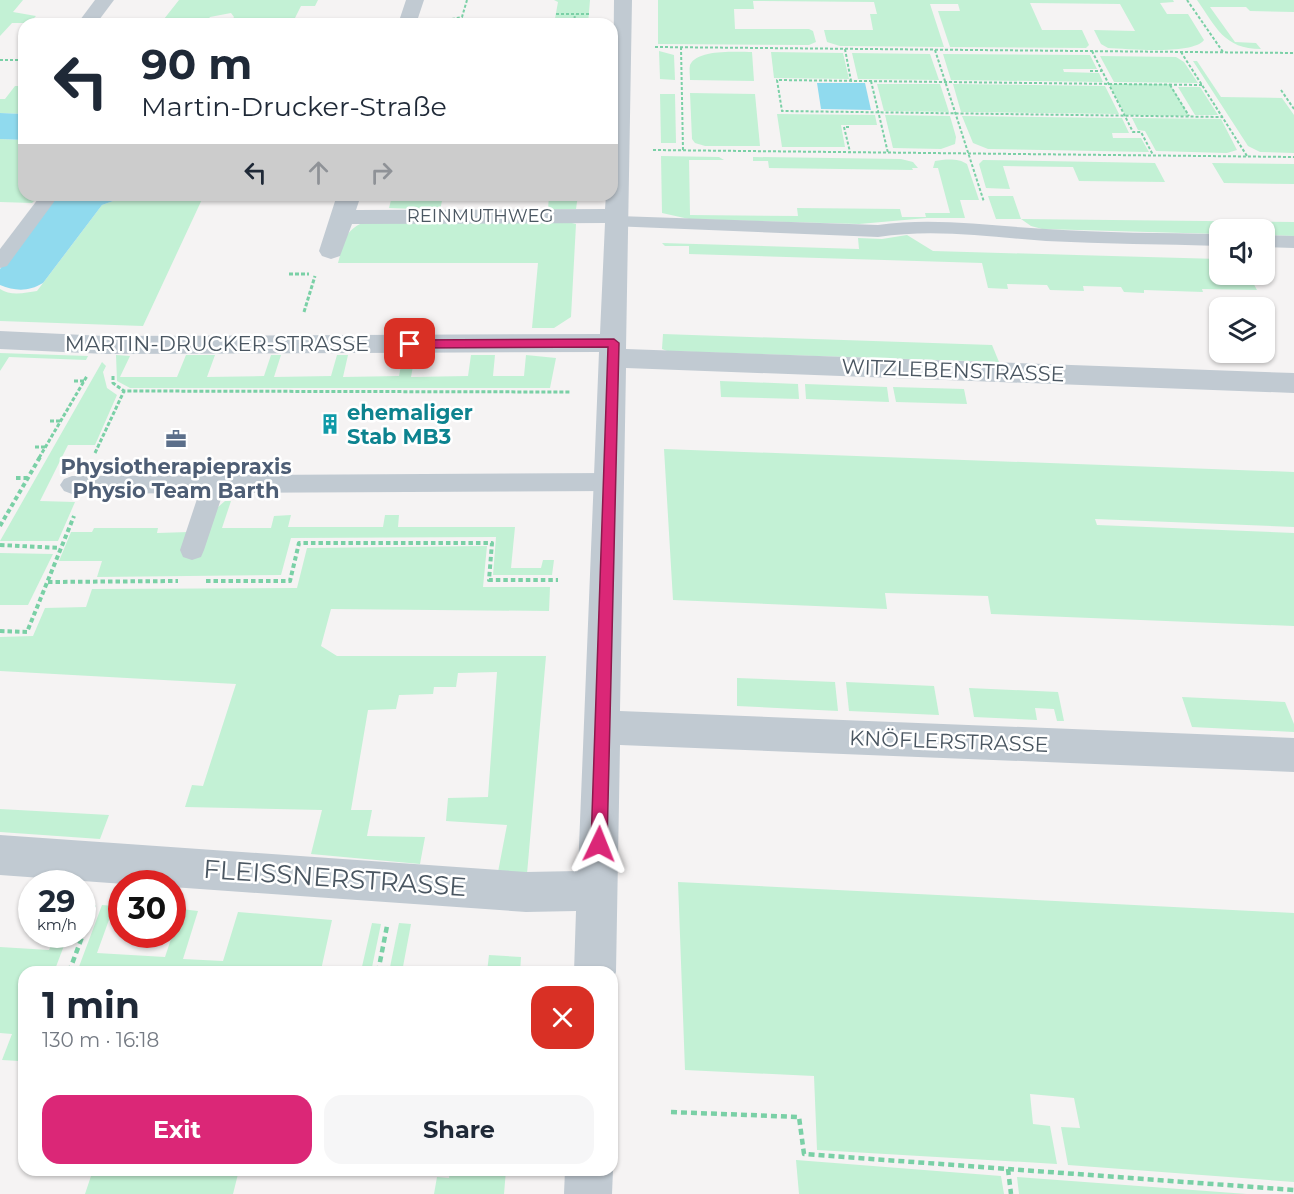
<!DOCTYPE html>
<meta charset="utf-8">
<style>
:root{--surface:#fff;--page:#f6f6f7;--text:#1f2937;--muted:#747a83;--accent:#db2777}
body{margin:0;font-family:Montserrat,sans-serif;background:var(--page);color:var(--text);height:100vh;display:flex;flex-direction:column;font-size:22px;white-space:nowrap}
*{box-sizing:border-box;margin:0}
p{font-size:20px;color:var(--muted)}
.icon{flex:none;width:33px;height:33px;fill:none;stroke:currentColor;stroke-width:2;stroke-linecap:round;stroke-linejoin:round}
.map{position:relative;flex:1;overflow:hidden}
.sheet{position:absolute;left:18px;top:966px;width:600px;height:210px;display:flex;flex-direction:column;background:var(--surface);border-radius:18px;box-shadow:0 2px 4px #0004}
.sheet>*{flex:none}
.banner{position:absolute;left:18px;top:18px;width:600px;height:183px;border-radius:18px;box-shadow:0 2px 4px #0004;background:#fff;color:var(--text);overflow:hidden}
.controls{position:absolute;left:1209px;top:219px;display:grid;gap:12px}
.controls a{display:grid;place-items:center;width:66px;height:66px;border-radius:12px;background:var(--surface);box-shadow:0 2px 4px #0004;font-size:30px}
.speed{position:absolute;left:18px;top:870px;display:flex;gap:12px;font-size:30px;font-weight:700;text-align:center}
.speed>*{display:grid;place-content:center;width:78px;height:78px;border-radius:50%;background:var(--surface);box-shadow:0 2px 4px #0004;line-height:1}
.speed small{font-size:15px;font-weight:400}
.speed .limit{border:9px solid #d22;background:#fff;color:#111}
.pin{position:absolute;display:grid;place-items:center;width:51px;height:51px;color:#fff;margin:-26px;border-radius:12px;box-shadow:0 3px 9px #0006}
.me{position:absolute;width:66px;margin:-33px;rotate:2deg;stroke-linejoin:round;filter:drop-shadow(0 0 4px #0008)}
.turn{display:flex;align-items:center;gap:21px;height:126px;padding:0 24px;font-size:27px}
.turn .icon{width:78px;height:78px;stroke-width:2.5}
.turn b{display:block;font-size:42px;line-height:51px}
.lanes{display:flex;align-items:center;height:57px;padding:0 24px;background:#0003;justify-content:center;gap:30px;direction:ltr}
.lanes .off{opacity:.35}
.round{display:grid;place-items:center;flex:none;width:63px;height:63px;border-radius:18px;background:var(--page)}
.head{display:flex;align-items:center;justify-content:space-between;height:102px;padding:0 24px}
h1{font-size:36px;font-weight:700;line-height:45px}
.action{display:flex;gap:12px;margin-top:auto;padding:12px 24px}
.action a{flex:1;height:69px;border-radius:18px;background:var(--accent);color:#fff;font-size:24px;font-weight:700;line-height:69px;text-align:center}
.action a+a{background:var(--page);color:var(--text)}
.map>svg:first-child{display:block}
.green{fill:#c3f1d5}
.water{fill:#90daee}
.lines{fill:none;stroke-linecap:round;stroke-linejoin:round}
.path-far3{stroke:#7ad0a6;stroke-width:2;stroke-dasharray:3 2;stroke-linecap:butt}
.path-far2{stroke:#7ad0a6;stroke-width:3;stroke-dasharray:4 2;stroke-linecap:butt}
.path-far1{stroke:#7ad0a6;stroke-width:4;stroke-dasharray:4.5 3;stroke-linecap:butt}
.path{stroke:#7ad0a6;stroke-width:4.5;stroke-dasharray:6 4;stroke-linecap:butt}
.lane{fill:#c1cad2;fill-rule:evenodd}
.street{fill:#c1cad2;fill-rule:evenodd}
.route{fill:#db2777;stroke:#8e194d;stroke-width:1.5}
.labels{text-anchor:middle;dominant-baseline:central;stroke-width:5;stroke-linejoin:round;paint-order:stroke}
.far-street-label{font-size:18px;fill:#4a5661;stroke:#fff}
.street-label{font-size:21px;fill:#4a5661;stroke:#fff}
.culture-label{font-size:21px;font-weight:bold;fill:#0d838f;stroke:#fff;text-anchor:start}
.service-label{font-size:21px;font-weight:bold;fill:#4e5e75;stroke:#fff}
.near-street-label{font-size:26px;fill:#4a5661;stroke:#fff}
</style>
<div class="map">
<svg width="1294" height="1194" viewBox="0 0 1294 1194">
<rect width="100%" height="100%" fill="#f5f3f3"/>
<g class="green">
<path d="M 0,0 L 23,0 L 13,12 L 36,16 L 29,23 L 12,23 L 0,36 Z"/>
<path d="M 179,0 L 318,0 L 315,6 L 301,6 L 292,24 L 230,24 L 234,17 L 231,13 L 210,17 L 205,24 L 97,24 L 100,19 L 164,19 Z"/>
<path d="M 554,0 L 590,0 L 588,24 L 554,24 L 558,2 Z"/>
<path d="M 658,0 L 1173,0 L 1174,2 L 1160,3 L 1167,14 L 1188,14 L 1204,40 C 1193,55 1128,49 1108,48 L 1101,44 L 1094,30 L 1135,31 L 1120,4 L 1030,3 L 1042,30 L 1082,30 L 1089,45 L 1086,48 L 950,47 L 938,11 L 960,11 L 958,4 L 930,4 L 944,47 L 840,46 L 827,42 L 824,30 L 873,30 L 870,14 L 877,14 L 874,2 L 753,1 L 754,9 L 734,9 L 735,29 L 809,29 L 813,31 L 816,42 L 809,45 L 658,44 Z"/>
<path d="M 1197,0 L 1294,0 L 1294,12 L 1250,11 L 1246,7 L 1210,7 L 1235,42 L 1256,43 L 1261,49 C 1224,49 1216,27 1197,0 Z"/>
<path d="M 659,51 L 674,55 L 675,80 L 660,79 Z"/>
<path d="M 752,52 L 754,81 L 690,80 C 690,75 689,69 690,65 C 697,49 737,52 752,52 Z"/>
<path d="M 771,52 L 843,53 L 849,79 L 774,78 Z"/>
<path d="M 852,53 L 930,54 L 939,80 L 858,79 Z"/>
<path d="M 943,54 L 1090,55 L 1097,69 L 1063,69 L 1064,72 L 1099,73 L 1103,82 L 951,80 Z"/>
<path d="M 1100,56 L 1176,57 L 1184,62 L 1198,83 L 1114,82 Z"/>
<path d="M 1193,61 L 1197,61 L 1221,97 L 1282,98 L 1294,115 L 1294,153 L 1260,152 L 1248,146 Z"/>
<path d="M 877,84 L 940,84 L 949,112 L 884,111 Z"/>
<path d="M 953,84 L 1105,86 L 1119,114 L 961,112 Z"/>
<path d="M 1109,84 L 1170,84 L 1189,116 L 1125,115 Z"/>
<path d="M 15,86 L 24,86 L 24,114 L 0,113 L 0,99 L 5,99 Z"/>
<path d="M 1178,87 L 1200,87 L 1218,115 L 1195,115 Z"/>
<path d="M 690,93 L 755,94 L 760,146 L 705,146 L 695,143 L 692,139 Z"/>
<path d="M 660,94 L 675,94 L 676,143 L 661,143 Z"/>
<path d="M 777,114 L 875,115 L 877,125 L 841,125 L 845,147 L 782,147 Z"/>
<path d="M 885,115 L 950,116 L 956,137 L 955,144 L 941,149 L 893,148 Z"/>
<path d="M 962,116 L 1122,118 L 1129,133 L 1112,133 L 1113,138 L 1141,138 L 1149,152 L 988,149 L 973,143 Z"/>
<path d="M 1132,118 L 1221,119 L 1237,150 L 1227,153 L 1156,151 L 1145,131 L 1138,130 Z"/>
<path d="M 0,139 L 24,140 L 24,195 L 40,195 L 32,203 L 0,202 Z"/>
<path d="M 661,156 L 719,157 L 724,160 L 689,160 L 690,215 L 798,216 L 797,208 L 900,209 L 902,217 L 926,217 L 925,213 L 950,213 L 938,168 L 933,168 L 935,161 C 945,159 959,158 967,164 L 979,200 L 960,200 L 965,218 L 927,218 L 859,224 L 689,219 L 662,213 Z"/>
<path d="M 753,157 L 901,159 L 913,162 L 918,168 L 912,168 L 913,170 L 769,168 L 768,161 L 753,161 Z"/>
<path d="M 983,160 L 1155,163 L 1165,182 L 1079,181 L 1073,167 L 1003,166 L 1010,189 L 986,188 L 979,164 Z"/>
<path d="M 1212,163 L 1294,164 L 1294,184 L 1224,183 Z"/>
<path d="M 130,195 L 204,195 L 143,326 L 0,321 L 0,289 C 10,296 25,293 37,291 L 102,205 Z"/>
<path d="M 549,195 L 578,195 L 576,209 L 548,210 Z"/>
<path d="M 392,196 L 443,196 L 440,210 L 389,208 Z"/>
<path d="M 988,196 L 1013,196 L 1021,219 L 1294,222 L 1294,236 L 1265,235 L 1264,230 L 1220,230 L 1219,234 L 1042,229 L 1031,226 L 1021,219 L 996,219 Z"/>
<path d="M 568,222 L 576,224 L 571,317 L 554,328 L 532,328 L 538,263 L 338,263 C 343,245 343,232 362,223 Z"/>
<path d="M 907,235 L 933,251 L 1219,259 L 1220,274 L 1249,275 L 1257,290 L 1202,289 L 1203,292 L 1144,290 L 1144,293 L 1124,292 L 1121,287 L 1083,286 L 1084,291 L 1050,290 L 1047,285 L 1007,284 L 1008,289 L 988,288 L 982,263 L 689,254 L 689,246 L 665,246 L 662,243 L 859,249 L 858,238 L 882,239 Z"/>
<path d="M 663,334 L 992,345 L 999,362 L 667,351 L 662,349 Z"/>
<path d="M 0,353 L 88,356 L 86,360 L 9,357 L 0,371 Z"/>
<path d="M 186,355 L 215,355 L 207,377 L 264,376 L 271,355 L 281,355 L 274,377 L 331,376 L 337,355 L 348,355 L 343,377 L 399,376 L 403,355 L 415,355 L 411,377 L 468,376 L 471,355 L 495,355 L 493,376 L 524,376 L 526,355 L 556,358 L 550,388 L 130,388 L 117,381 L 116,355 L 130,356 L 120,377 L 177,377 Z"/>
<path d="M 102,362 L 106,366 L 103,372 L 107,388 L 117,395 L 95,445 L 68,445 L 40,501 L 75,502 L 58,541 L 0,541 Z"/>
<path d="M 720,381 L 798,384 L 799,399 L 721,397 Z"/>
<path d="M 805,384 L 887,387 L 889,402 L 806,399 Z"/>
<path d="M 893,387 L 964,389 L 967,404 L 896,402 Z"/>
<path d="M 664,449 L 1294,472 L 1294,527 L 1095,519 L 1097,525 L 1294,533 L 1294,626 L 991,614 L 988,596 L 885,593 L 887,609 L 673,600 Z"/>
<path d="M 225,501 L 231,501 L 222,528 L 271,528 L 274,516 L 291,515 L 288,527 L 383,527 L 385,515 L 399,515 L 398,527 L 515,527 L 511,568 L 541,568 L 543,560 L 554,560 L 552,575 L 493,575 L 496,537 L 291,538 L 281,575 L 97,577 L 102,561 L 59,561 L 71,532 L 92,532 L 94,528 L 158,528 L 157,533 L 189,532 Z"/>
<path d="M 487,546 L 483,587 L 550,587 L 549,611 L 331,609 L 321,646 L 337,656 L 546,656 L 527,874 L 498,872 L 507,825 L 446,821 L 448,798 L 488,797 L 497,672 L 458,673 L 456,687 L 434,687 L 433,694 L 399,695 L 396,709 L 368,710 L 351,810 L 372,810 L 367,836 L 425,837 L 420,864 L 311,854 L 322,810 L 185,807 L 192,785 L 203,786 L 236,684 L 0,671 L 0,637 L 33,636 L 45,608 L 86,607 L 92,589 L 297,588 L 307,548 Z"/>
<path d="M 0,553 L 53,554 L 28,605 L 0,605 Z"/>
<path d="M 737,678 L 835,682 L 838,711 L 737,706 Z"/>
<path d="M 846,682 L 934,686 L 939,715 L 849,711 Z"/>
<path d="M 969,688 L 1058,692 L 1064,721 L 1057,721 L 1054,709 L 1035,708 L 1037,720 L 974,717 Z"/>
<path d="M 1182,697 L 1285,702 L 1294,724 L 1294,732 L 1192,727 Z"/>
<path d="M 0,809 L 109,815 L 100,839 L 0,832 Z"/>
<path d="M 678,882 L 1294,913 L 1294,1182 L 1068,1165 L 1061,1127 L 1080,1128 L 1074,1098 L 1030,1094 L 1033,1124 L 1050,1126 L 1057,1164 L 817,1150 L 814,1076 L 685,1070 Z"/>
<path d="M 102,905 L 114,906 L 97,953 L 165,957 L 181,909 L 198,911 L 183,959 L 223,961 L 238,912 L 332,920 L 321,970 L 361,971 L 372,923 L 381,924 L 371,972 L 77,972 Z"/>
<path d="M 399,923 L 411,924 L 402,972 L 389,972 Z"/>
<path d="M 56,935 L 68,935 L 54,972 L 24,972 L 24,1049 L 19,1061 L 2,1060 L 12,1034 L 0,1033 L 0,947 L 49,950 Z"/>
<path d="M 489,955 L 521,957 L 520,972 L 487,972 Z"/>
<path d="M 796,1160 L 1001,1176 L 1004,1194 L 799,1194 Z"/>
<path d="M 93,1170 L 239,1170 L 233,1194 L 85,1194 Z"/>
<path d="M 450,1170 L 506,1170 L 504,1194 L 434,1194 L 437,1177 L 449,1178 Z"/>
<path d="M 1017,1177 L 1247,1194 L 1019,1194 Z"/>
</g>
<g class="water">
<path d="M 817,83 L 865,83 L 871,110 L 821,109 Z"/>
<path d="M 0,113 L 24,114 L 24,140 L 0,139 Z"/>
<path d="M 55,195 L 130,195 L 102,205 L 43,283 C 28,292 15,291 0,285 L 0,269 Z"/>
</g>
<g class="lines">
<g class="path-far3">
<path d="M 1187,0 L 1223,52"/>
<path d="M 556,14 L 589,14"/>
<path d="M 447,20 L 462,17 L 467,0"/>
<path d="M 574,24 L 575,14"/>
<path d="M 655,47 L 1294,53"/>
<path d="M 681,47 L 683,150"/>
<path d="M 845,49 L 851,81"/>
<path d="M 935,50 L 984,202"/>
<path d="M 1092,51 L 1133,132 L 1141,132 L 1153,155"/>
<path d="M 1181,52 L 1247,156"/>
<path d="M 0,60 L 24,60"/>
<path d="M 1090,71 L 1102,71"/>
<path d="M 871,81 L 888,153"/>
<path d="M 1170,85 L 1189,116"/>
<path d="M 1202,85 L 777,80 L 782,111 L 1222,117"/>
<path d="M 1281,90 L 1294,109"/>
<path d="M 849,127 L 844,127 L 850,152"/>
<path d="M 653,150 L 1294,157"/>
</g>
<g class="path-far2">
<path d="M 289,274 L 309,274"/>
<path d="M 304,312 L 315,276"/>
<path d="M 113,376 L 113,383 L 124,391 L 571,392"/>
<path d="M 74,381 L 84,381"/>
<path d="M 50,421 L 61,421"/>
<path d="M 35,447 L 46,447"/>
<path d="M 95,453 L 124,391"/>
<path d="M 39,458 L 87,376"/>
</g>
<g class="path-far1">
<path d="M 16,478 L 27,478"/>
<path d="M 0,526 L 40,457"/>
<path d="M 0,545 L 60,548"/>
<path d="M 206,581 L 290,581 L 299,543 L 492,543 L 489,580 L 558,580"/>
<path d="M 48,582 L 178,581"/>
<path d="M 0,631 L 27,632 L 74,516"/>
</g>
<g class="path">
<path d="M 69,972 L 94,905"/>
<path d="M 378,972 L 387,926"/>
<path d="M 671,1112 L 799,1117 L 804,1154 L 1294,1190"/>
<path d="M 1008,1169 L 1011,1194"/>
</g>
<g class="lane">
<path d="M 41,195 L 59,195 L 7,266 L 0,268 L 0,249 Z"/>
<path d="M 618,216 L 878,225 C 934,217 990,226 1046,229 C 1104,233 1162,233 1220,234 L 1220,246 C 1162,244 1104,244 1046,241 C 990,237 934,228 878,237 L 611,226 L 609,222 L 611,218 Z"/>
<path d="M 1264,235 L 1294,236 L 1294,248 L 1264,247 Z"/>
<path d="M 610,473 L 618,476 L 622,482 L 618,488 L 610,491 L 223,493 L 204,550 L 201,557 L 192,560 L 183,557 L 180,550 L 199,493 L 72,494 L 64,491 L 60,485 L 64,479 L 72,476 Z"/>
</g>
<g class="street">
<path d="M 95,0 L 114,0 L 96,24 L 77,24 Z"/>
<path d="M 406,0 L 424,0 L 416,24 L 398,24 Z"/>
<path d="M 614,0 L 632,0 L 626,349 L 1294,373 L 1294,393 L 626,368 L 620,711 L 1294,738 L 1294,772 L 620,745 L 616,972 L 612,982 L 612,972 L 574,972 L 576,911 L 526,912 L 172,887 L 172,884 L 124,884 L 0,875 L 0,835 L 526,872 L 578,871 L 599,352 L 105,354 L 0,349 L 0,331 L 105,336 L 600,334 L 605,223 L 352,224 L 340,256 L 331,259 L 322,256 L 319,251 L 337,195 L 361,195 L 356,210 L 605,209 L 606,195 L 612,195 Z"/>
<path d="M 612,1169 L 613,1170 L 612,1194 L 564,1194 L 565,1170 Z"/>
</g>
</g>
<path class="route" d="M 614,339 L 619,343 L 607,844 L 605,850 L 599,852 L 594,850 L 591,844 L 608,347 L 410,348 L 405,344 L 410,340 Z"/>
<defs>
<g id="building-bare" transform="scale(1.62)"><path d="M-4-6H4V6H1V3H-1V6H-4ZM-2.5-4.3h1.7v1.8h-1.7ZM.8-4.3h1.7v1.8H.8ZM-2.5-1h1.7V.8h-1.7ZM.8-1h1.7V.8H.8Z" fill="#0f9aa8" stroke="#fff" stroke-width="2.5" paint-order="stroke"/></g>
<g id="office-bare" transform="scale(1.62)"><path d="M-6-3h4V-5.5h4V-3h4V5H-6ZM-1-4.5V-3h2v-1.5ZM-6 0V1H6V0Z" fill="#5c6f8a" stroke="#fff" stroke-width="2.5" paint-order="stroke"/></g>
</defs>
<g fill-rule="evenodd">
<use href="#building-bare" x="330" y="424"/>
<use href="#office-bare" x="176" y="439"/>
</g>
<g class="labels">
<g class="far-street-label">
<text x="480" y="216">REINMUTHWEG</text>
</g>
<g class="street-label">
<text x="217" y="343">MARTIN-DRUCKER-STRASSE</text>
<text transform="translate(953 370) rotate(2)">WITZLEBENSTRASSE</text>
<text transform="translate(949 741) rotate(2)">KNÖFLERSTRASSE</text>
</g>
<g class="culture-label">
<text x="347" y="412">ehemaliger<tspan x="347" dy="24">Stab MB3</tspan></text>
</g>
<g class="service-label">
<text x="176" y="466">Physiotherapiepraxis<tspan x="176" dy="24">Physio Team Barth</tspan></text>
</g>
<g class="near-street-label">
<text transform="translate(335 878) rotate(4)">FLEISSNERSTRASSE</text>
</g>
</g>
</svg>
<div class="controls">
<a><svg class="icon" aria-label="sound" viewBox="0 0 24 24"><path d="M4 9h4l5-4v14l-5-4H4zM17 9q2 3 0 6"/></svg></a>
<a><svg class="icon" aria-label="layers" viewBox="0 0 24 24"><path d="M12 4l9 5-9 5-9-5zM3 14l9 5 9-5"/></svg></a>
</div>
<div class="speed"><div>29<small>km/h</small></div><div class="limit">30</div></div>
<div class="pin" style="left:410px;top:344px;background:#d93025"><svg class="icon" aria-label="arrive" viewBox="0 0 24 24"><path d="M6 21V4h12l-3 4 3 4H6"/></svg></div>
<svg class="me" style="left:599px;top:844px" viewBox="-20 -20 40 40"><path d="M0-17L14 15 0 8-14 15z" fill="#db2777" stroke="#fff" stroke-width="4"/></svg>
<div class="banner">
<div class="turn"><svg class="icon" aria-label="left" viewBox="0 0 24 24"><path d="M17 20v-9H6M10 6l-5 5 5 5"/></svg><div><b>90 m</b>Martin-Drucker-Straße</div></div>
<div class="lanes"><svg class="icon" aria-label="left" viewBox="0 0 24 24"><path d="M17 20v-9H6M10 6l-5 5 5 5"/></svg><svg class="icon off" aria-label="ahead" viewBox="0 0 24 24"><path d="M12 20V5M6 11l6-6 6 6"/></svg><svg class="icon off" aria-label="right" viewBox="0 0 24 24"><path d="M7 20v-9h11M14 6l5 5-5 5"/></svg></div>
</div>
<section class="sheet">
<div class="head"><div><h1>1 min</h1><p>130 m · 16:18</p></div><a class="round" style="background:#d93025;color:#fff"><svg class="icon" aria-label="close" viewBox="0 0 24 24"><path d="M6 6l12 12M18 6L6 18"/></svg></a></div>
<div class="action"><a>Exit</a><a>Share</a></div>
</section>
</div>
